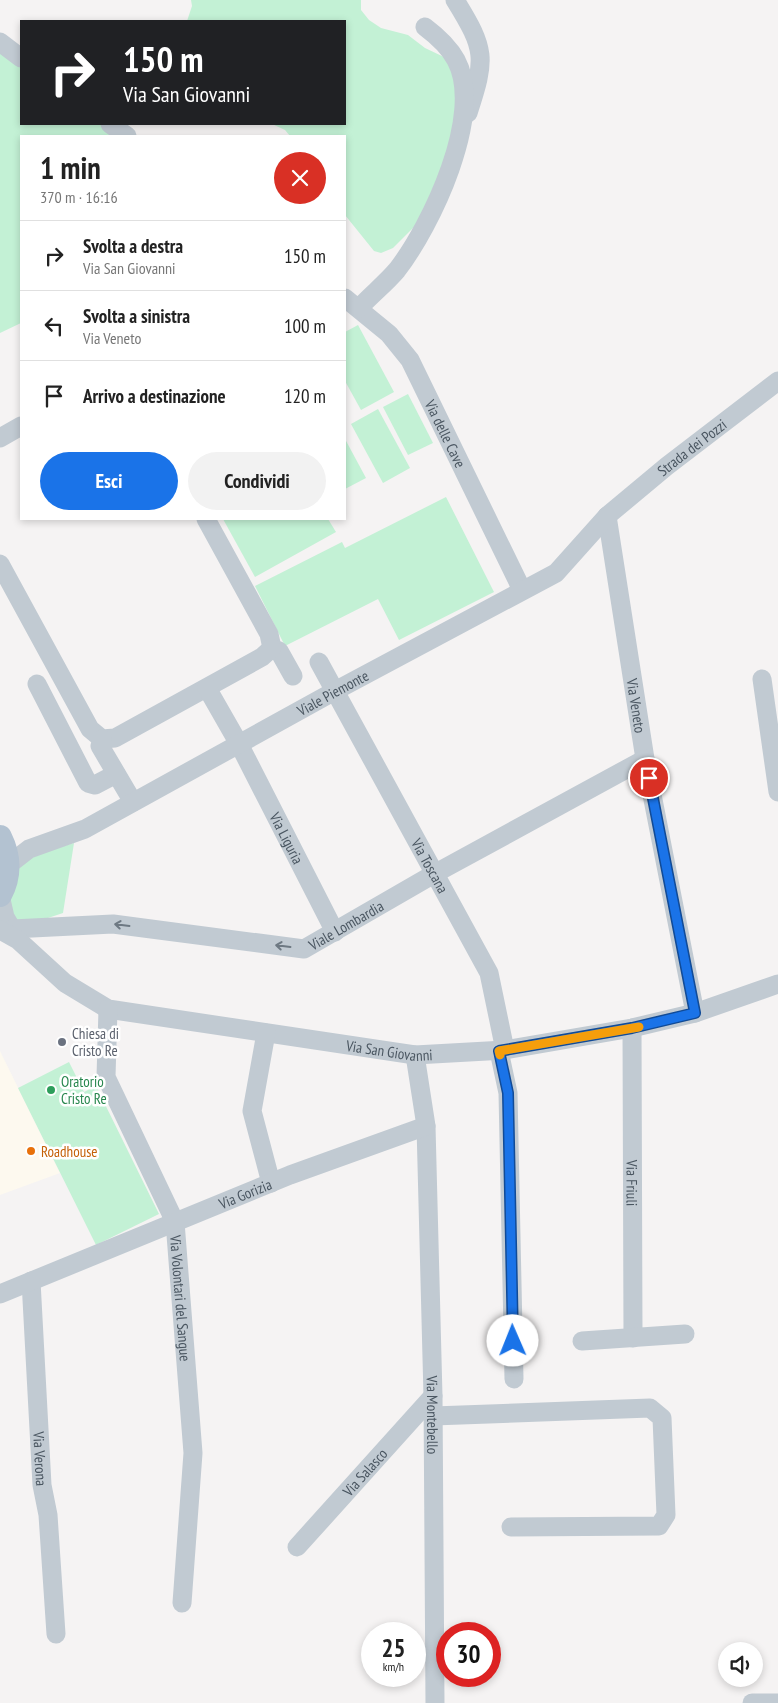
<!DOCTYPE html>
<html lang="it">
<meta charset="utf-8">
<style>
:root{--surface:#fff;--page:#f2f2f2;--text:#222;--muted:#767676;--line:#e0e0e0;--accent:#1a73e8}
body{margin:0;font-family:"PT Sans Narrow",sans-serif;background:var(--page);color:var(--text);height:100vh;display:flex;flex-direction:column;font-size:19px;white-space:nowrap}
*{box-sizing:border-box;margin:0}
p{font-size:16px;color:var(--muted)}
.icon{flex:none;width:28px;height:28px;fill:none;stroke:currentColor;stroke-width:2;stroke-linecap:round;stroke-linejoin:round}
.map{position:relative;flex:1;overflow:hidden}
.drawer{position:absolute;left:20px;top:135px;width:326px;height:385px;display:flex;flex-direction:column;background:var(--surface);border-radius:0px;box-shadow:0 2px 8px #0003}
.drawer>*{flex:none}
.banner{position:absolute;left:20px;top:20px;width:326px;height:105px;border-radius:0px;box-shadow:0 2px 8px #0003;background:#202124;color:#fff;overflow:hidden}
.fabs{position:absolute;left:718px;top:1642px;display:grid;gap:10px}
.fabs a{display:grid;place-items:center;width:45px;height:45px;border-radius:50%;background:var(--surface);box-shadow:0 2px 8px #0003;font-size:25px}
.speed{position:absolute;left:361px;top:1622px;display:flex;gap:10px;font-size:25px;font-weight:700;text-align:center}
.speed>*{display:grid;place-content:center;width:65px;height:65px;border-radius:50%;background:var(--surface);box-shadow:0 2px 8px #0003;line-height:1}
.speed small{font-size:12px;font-weight:400}
.speed .limit{border:8px solid #d22;background:#fff;color:#111}
.pin{position:absolute;display:grid;place-items:center;width:42px;height:42px;color:#fff;margin:-21px;border:2px solid #fff;border-radius:50%;box-shadow:0 1px 5px #0007}
.me{position:absolute;width:55px;margin:-28px;rotate:359deg;stroke-linejoin:round;filter:drop-shadow(0 0 4px #0008)}
.turn{display:flex;align-items:center;gap:18px;height:105px;padding:0 20px;font-size:22px}
.turn .icon{width:65px;height:65px;stroke-width:2.5}
.turn b{display:block;font-size:35px;line-height:42px}
.round{display:grid;place-items:center;flex:none;width:52px;height:52px;border-radius:26px;background:var(--page)}
.headline{display:flex;align-items:center;justify-content:space-between;height:85px;padding:0 20px}
h1{font-size:30px;font-weight:600;line-height:38px}
.button{display:flex;gap:10px;margin-top:auto;padding:10px 20px}
.button a{flex:1;height:58px;border-radius:30px;background:var(--accent);color:#fff;font-size:20px;font-weight:600;line-height:58px;text-align:center}
.button a+a{background:var(--page);color:var(--text)}
ul{padding:0;list-style:none}
li{display:flex;align-items:center;gap:15px;height:70px;padding:0 20px;border-top:1px solid var(--line)}
li div{flex:1}
li b{display:block;font-size:19px}
li em{font-style:normal}
.map>svg:first-child{display:block}
.commercial{fill:#fdf9ef}
.green{fill:#c3f1d5}
.lines{fill:none;stroke-linecap:round;stroke-linejoin:round}
.minor{stroke:#c1cad2;stroke-width:19}
.major{stroke:#b3c2d1;stroke-width:24}
.oneway{stroke:#6e7983}
.route-casing{stroke:#114b97;stroke-width:12}
.route{stroke:#1a73e8;stroke-width:9}
.slow{stroke:#f59e0b;stroke-width:9}
.worship-dot{fill:#6b7280;stroke:#fff;stroke-width:2}
.leisure-dot{fill:#2e9e5b;stroke:#fff;stroke-width:2}
.food-dot{fill:#e8710a;stroke:#fff;stroke-width:2}
.labels{text-anchor:middle;dominant-baseline:central;stroke-width:5;stroke-linejoin:round;paint-order:stroke}
.street-label{font-size:15px;fill:#4a5661;stroke:#fff}
.worship-label{font-size:15px;fill:#5b616d;stroke:#fff;text-anchor:start}
.leisure-label{font-size:15px;fill:#27864d;stroke:#fff;text-anchor:start}
.food-label{font-size:15px;fill:#c56008;stroke:#fff;text-anchor:start}
</style>
<div class="map">
<svg width="778" height="1703" viewBox="0 0 778 1703">
<rect width="100%" height="100%" fill="#f5f3f3"/>
<path class="commercial" d="M 0,1051 L 60,1173 L 0,1195 Z"/>
<g class="green">
<path d="M 191,0 L 361,0 L 361,10 L 369,20 L 381,28 L 408,35 L 425,48 L 444,57 L 453,71 L 460,125 L 418,223 L 393,248 L 381,253 L 374,251 L 345,215 L 345,136 L 290,136 L 285,130 L 272,124 L 345,124 L 345,21 L 187,21 L 192,6 Z"/>
<path d="M 0,49 L 21,64 L 21,124 L 104,124 L 116,136 L 21,136 L 21,323 L 0,333 Z"/>
<path d="M 358,325 L 394,392 L 361,410 L 345,381 L 345,332 Z"/>
<path d="M 408,394 L 433,443 L 408,455 L 383,407 Z"/>
<path d="M 378,409 L 410,468 L 383,483 L 351,424 Z"/>
<path d="M 345,439 L 366,478 L 345,489 Z"/>
<path d="M 446,497 L 494,592 L 399,640 L 378,599 L 285,646 L 255,586 L 342,542 L 345,548 Z"/>
<path d="M 223,519 L 328,519 L 336,532 L 255,577 Z"/>
<path d="M 74,843 L 63,913 L 42,920 L 17,923 C 3,892 10,888 23,858 Z"/>
<path d="M 69,1062 L 84,1092 L 96,1086 L 159,1214 L 96,1245 L 18,1088 Z"/>
</g>
<g class="lines">
<g class="minor">
<path d="M 455,0 C 486,50 486,58 468,113"/>
<path d="M 0,42 L 21,58"/>
<path d="M 110,124 L 127,136"/>
<path id="s1" d="M 345,298 L 389,334 L 410,360 L 522,590"/>
<path d="M 359,308 C 371,295 386,283 397,270 C 431,226 485,114 456,60 C 449,47 437,36 425,27"/>
<path d="M 0,438 L 21,426"/>
<path id="s2" d="M 607,516 L 645,759 L 695,1013"/>
<path d="M 206,519 L 269,634 L 272,648 L 279,651 L 293,676"/>
<path d="M 0,564 L 90,729 L 102,739 L 115,738 L 262,657 L 272,648"/>
<path id="s3" d="M 319,662 L 489,973 L 505,1050"/>
<path d="M 762,679 L 778,792"/>
<path d="M 37,684 L 88,783 L 95,785 L 116,774"/>
<path id="s4" d="M 207,688 L 239,744 L 335,932"/>
<path d="M 102,739 L 100,746 L 133,802"/>
<path id="s5" d="M 7,866 L 29,849 L 85,829 L 333,692 L 556,573 L 607,516 L 667,466 L 778,381"/>
<path d="M 0,895 L 5,917 L 18,939"/>
<path id="s6" d="M 12,929 L 113,924 L 304,949 L 434,874 L 645,759"/>
<path id="s7" d="M 0,930 L 18,940 L 65,983 L 108,1009 L 415,1055 L 505,1050 L 632,1028 L 695,1013 L 778,984"/>
<path id="s8" d="M 108,1009 L 106,1077 L 175,1222 L 193,1453 L 182,1603"/>
<path id="s9" d="M 632,1028 L 633,1338"/>
<path d="M 266,1033 L 252,1111 L 271,1183"/>
<path d="M 499,1051 L 508,1093 L 514,1379"/>
<path id="s10" d="M 426,1126 L 433,1396 L 435,1703"/>
<path id="s11" d="M 31,1281 L 42,1485 L 48,1515 L 56,1634"/>
<path id="s12" d="M 0,1294 L 290,1175 L 426,1126 L 415,1055"/>
<path d="M 582,1341 L 685,1334"/>
<path d="M 433,1416 L 650,1408 L 662,1418 L 666,1515 L 659,1526 L 511,1527"/>
<path id="s13" d="M 297,1547 L 433,1396"/>
<path d="M 752,1703 L 778,1703"/>
</g>
<path class="major" d="M 0,837 C 10,857 10,876 0,895"/>
</g>
<defs><path id="oneway-shaft" d="M-6 0H5M1.5-3L5.5 0L1.5 3" fill="none" stroke-width="1.6" stroke-linecap="round" stroke-linejoin="round" transform="scale(1.25)"/></defs>
<g class="oneway">
<use href="#oneway-shaft" transform="translate(122 925) rotate(-173)"/>
<use href="#oneway-shaft" transform="translate(283 946) rotate(-173)"/>
</g>
<g class="lines">
<g class="route-casing">
<path id="route" d="M 513,1341 L 508,1093 L 499,1051 L 632,1028 L 695,1013 L 649,778"/>
</g>
<use href="#route" class="route"/>
<path class="slow" d="M 500,1055 L 499,1051 L 639,1027"/>
</g>
<circle class="worship-dot" cx="62" cy="1042" r="5"/>
<circle class="leisure-dot" cx="51" cy="1090" r="5"/>
<circle class="food-dot" cx="31" cy="1151" r="5"/>
<g class="labels">
<g class="street-label">
<text stroke="none"><textPath href="#s1" startOffset="172">Via delle Cave</textPath></text>
<text stroke="none"><textPath href="#s5" startOffset="809">Strada dei Pozzi</textPath></text>
<text stroke="none"><textPath href="#s5" startOffset="370">Viale Piemonte</textPath></text>
<text stroke="none"><textPath href="#s2" startOffset="192">Via Veneto</textPath></text>
<text stroke="none"><textPath href="#s4" startOffset="170">Via Liguria</textPath></text>
<text stroke="none"><textPath href="#s3" startOffset="232">Via Toscana</textPath></text>
<text stroke="none"><textPath href="#s6" startOffset="342">Viale Lombardia</textPath></text>
<text stroke="none"><textPath href="#s7" startOffset="419">Via San Giovanni</textPath></text>
<text stroke="none"><textPath href="#s9" startOffset="155">Via Friuli</textPath></text>
<text stroke="none"><textPath href="#s12" startOffset="265">Via Gorizia</textPath></text>
<text stroke="none"><textPath href="#s8" startOffset="305">Via Volontari del Sangue</textPath></text>
<text stroke="none"><textPath href="#s10" startOffset="289">Via Montebello</textPath></text>
<text stroke="none"><textPath href="#s11" startOffset="178">Via Verona</textPath></text>
<text stroke="none"><textPath href="#s13" startOffset="101">Via Salasco</textPath></text>
</g>
<g class="worship-label">
<text x="72" y="1033">Chiesa di<tspan x="72" dy="17">Cristo Re</tspan></text>
</g>
<g class="leisure-label">
<text x="61" y="1081">Oratorio<tspan x="61" dy="17">Cristo Re</tspan></text>
</g>
<g class="food-label">
<text x="41" y="1151">Roadhouse</text>
</g>
</g>
</svg>
<div class="fabs">
<a><svg class="icon" aria-label="sound" viewBox="0 0 24 24"><path d="M4 9h4l5-4v14l-5-4H4zM17 9q2 3 0 6"/></svg></a>
</div>
<div class="speed"><div>25<small>km/h</small></div><div class="limit">30</div></div>
<div class="pin" style="left:649px;top:778px;background:#d93025"><svg class="icon" aria-label="arrive" viewBox="0 0 24 24"><path d="M6 21V4h12l-3 4 3 4H6"/></svg></div>
<svg class="me" style="left:513px;top:1341px" viewBox="-20 -20 40 40"><circle r="19" fill="#fff"/><path d="M0-13L10 11 0 6-10 11z" fill="#1a73e8"/></svg>
<div class="banner">
<div class="turn"><svg class="icon" aria-label="right" viewBox="0 0 24 24"><path d="M7 20v-9h11M14 6l5 5-5 5"/></svg><div><b>150 m</b>Via San Giovanni</div></div>
</div>
<section class="drawer">
<div class="headline"><div><h1>1 min</h1><p>370 m · 16:16</p></div><a class="round" style="background:#d93025;color:#fff"><svg class="icon" aria-label="close" viewBox="0 0 24 24"><path d="M6 6l12 12M18 6L6 18"/></svg></a></div>
<ul>
<li><svg class="icon" aria-label="right" viewBox="0 0 24 24"><path d="M7 20v-9h11M14 6l5 5-5 5"/></svg><div><b>Svolta a destra</b><p>Via San Giovanni</p></div><em>150 m</em></li>
<li><svg class="icon" aria-label="left" viewBox="0 0 24 24"><path d="M17 20v-9H6M10 6l-5 5 5 5"/></svg><div><b>Svolta a sinistra</b><p>Via Veneto</p></div><em>100 m</em></li>
<li><svg class="icon" aria-label="arrive" viewBox="0 0 24 24"><path d="M6 21V4h12l-3 4 3 4H6"/></svg><div><b>Arrivo a destinazione</b></div><em>120 m</em></li>
</ul>
<div class="button"><a>Esci</a><a>Condividi</a></div>
</section>
</div>
